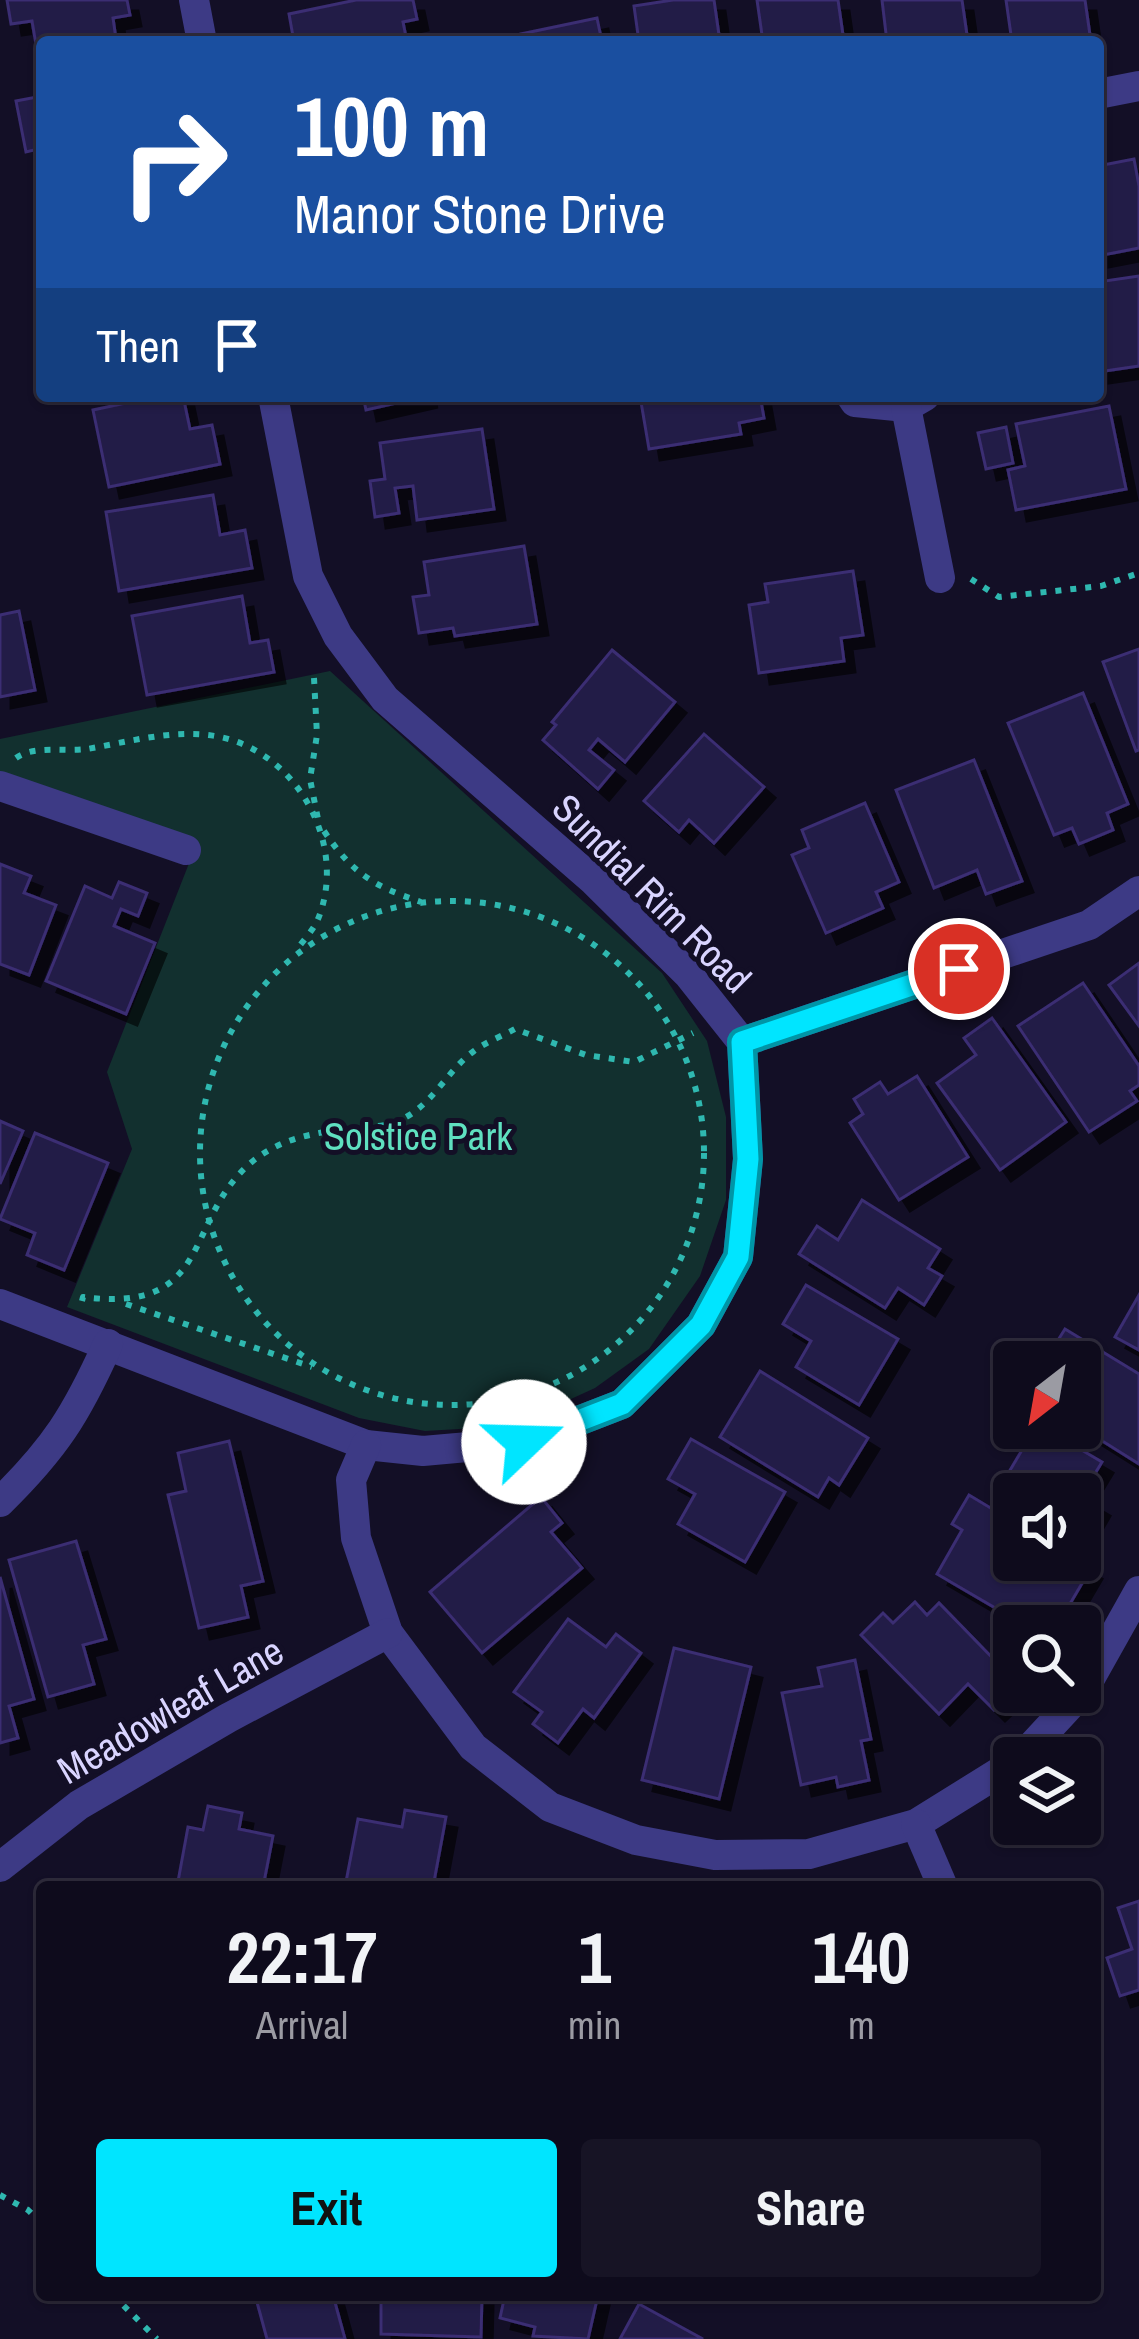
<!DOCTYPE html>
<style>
:root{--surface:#0e0b1c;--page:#171425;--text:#f1f3f6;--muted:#9b9ba3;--line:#2e2b3b;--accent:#00e5ff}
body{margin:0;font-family:"Archivo Narrow",sans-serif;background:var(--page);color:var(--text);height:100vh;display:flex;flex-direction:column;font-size:45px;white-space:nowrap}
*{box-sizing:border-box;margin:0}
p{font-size:39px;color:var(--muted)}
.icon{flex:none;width:66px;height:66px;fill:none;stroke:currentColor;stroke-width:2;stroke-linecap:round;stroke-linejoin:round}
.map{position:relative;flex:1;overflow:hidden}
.sheet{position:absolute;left:36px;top:1881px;width:1065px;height:420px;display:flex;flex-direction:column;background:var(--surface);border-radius:12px;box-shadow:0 3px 9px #0004,0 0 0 3px var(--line)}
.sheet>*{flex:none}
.top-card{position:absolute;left:36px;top:36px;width:1068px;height:366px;border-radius:12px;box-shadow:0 3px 9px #0004,0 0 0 3px var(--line);background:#1a4fa0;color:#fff;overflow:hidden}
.needle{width:78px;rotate:211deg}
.fabs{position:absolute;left:993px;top:1341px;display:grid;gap:24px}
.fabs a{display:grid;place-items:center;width:108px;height:108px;border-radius:12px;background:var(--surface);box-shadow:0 3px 9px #0004,0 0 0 3px var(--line);font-size:60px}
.pin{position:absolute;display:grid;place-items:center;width:102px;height:102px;color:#fff;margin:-51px;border:6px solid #fff;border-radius:50%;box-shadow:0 3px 12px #0007}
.me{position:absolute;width:132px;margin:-66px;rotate:69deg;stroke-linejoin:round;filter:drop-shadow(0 0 9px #0008)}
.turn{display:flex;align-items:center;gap:42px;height:252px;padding:0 60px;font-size:54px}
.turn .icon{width:156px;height:156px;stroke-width:2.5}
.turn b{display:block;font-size:84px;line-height:102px}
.then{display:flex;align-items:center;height:114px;padding:0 60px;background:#0003;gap:24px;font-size:45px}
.eta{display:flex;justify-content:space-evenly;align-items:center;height:204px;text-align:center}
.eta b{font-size:72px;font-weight:700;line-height:84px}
.cta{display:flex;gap:24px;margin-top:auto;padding:24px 60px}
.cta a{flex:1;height:138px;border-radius:12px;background:var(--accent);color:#111;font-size:48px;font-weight:700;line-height:138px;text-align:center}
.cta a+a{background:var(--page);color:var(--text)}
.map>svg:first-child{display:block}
.green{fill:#12302f}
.building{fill:#241b47;stroke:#3b2d73;stroke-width:3;filter:url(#shadow)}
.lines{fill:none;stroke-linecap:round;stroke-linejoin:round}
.path{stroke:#2fb8b0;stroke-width:6;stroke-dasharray:6 9;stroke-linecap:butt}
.minor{stroke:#3d3a85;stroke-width:30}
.route-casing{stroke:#0095a6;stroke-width:30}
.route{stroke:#00e5ff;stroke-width:21}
.labels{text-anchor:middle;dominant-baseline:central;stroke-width:10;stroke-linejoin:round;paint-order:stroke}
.street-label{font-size:39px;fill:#d9d4ff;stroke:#130f26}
.park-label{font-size:39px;fill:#5fe0c0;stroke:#130f26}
</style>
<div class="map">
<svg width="1139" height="2339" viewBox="0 0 1139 2339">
<defs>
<filter id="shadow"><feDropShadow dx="11" dy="11" stdDeviation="0" flood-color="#0009"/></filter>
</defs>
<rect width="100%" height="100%" fill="#130f26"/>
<path class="green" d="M 330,671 L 662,973 L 707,1041 L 726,1117 L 726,1200 L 700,1276 L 649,1349 L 595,1388 L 512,1426 L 425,1431 L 359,1418 L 67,1307 L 132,1149 L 107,1072 L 197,843 L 0,776 L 0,739 Z"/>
<g class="building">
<path d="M 7,0 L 127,0 L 130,15 L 113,18 L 116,39 L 42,42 L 40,68 L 32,21 L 11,24 Z"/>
<path d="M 356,0 L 413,0 L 417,19 L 403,22 L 407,42 L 294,42 L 289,14 Z"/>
<path d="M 673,0 L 714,0 L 720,42 L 639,42 L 634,6 Z"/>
<path d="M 757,0 L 838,0 L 844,42 L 763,42 Z"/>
<path d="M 882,0 L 962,0 L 968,42 L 887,42 Z"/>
<path d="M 1006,0 L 1085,0 L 1091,42 L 1012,42 Z"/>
<path d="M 597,18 L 602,42 L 523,42 L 521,34 Z"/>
<path d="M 42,96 L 42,148 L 26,152 L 16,101 Z"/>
<path d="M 1134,159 L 1139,186 L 1139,248 L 1098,256 L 1098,166 Z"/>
<path d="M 1139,276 L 1139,366 L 1098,372 L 1098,282 Z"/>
<path d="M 159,396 L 183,396 L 190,429 L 212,425 L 220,464 L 109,487 L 93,410 Z"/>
<path d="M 363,396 L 427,396 L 366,410 Z"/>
<path d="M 640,396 L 760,396 L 764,418 L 739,423 L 741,434 L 649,449 Z"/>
<path d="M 1109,406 L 1126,489 L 1016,510 L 1008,470 L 1025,466 L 1016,424 Z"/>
<path d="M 1006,427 L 1013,463 L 986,469 L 978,433 Z"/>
<path d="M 482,429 L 494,509 L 417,520 L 413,486 L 395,488 L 399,513 L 375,517 L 370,481 L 385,479 L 380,443 Z"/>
<path d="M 213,495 L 220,535 L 245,530 L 252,568 L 119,591 L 106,512 Z"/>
<path d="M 524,546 L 537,624 L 455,636 L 453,628 L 419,633 L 413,597 L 429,595 L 424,562 Z"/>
<path d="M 853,571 L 863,635 L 841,638 L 844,661 L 759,673 L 749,605 L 768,602 L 765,584 Z"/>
<path d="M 242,596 L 250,643 L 268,640 L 274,672 L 147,695 L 132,616 Z"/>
<path d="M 19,611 L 35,690 L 0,697 L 0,615 Z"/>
<path d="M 1139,649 L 1139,750 L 1136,751 L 1103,662 Z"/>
<path d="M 612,650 L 675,702 L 625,762 L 598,739 L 589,750 L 614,770 L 598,789 L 543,740 L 556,725 L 552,722 Z"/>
<path d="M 1083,693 L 1128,804 L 1107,813 L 1113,830 L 1079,844 L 1072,828 L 1054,835 L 1008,723 Z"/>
<path d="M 704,734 L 764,787 L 714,843 L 689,820 L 679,832 L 644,801 Z"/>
<path d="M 974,760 L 1022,881 L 986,894 L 977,870 L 934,888 L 896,790 Z"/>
<path d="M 865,803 L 899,882 L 876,892 L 883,908 L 826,933 L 792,855 L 809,848 L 802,830 Z"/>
<path d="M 0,864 L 31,876 L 24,893 L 56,905 L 29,975 L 0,964 Z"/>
<path d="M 119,882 L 147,893 L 138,916 L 121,909 L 114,926 L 155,943 L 126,1014 L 46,981 L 85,886 L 112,898 Z"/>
<path d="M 1139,963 L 1139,1026 L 1109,985 Z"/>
<path d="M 1083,983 L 1139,1066 L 1139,1085 L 1130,1091 L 1137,1101 L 1089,1132 L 1018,1026 Z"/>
<path d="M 992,1018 L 1066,1122 L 1000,1170 L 937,1083 L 976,1055 L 964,1038 Z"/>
<path d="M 917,1076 L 968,1157 L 899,1200 L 850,1123 L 863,1114 L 854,1099 L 880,1082 L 888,1094 Z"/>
<path d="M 0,1121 L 23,1131 L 0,1184 Z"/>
<path d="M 35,1133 L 108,1163 L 64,1270 L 27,1255 L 35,1233 L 0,1219 Z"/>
<path d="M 862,1200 L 940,1249 L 928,1268 L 942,1276 L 924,1305 L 898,1288 L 885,1308 L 799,1254 L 817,1226 L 838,1240 Z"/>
<path d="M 806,1285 L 898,1339 L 859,1405 L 796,1367 L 811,1341 L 783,1324 Z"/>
<path d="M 1139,1295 L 1139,1350 L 1115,1337 Z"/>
<path d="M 1065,1329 L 1139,1374 L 1139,1464 L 1080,1427 L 1080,1362 L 1059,1362 L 1050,1353 Z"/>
<path d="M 760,1371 L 868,1438 L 839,1485 L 829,1478 L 818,1497 L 720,1437 Z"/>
<path d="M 1035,1428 L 1044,1428 L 1102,1462 L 1082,1495 L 1099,1505 L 1080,1538 L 1080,1494 L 1014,1494 L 1014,1505 L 996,1494 Z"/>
<path d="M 691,1439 L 785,1492 L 745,1562 L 678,1524 L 695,1494 L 668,1479 Z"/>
<path d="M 229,1441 L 263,1581 L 241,1586 L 248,1617 L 199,1628 L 168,1495 L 186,1491 L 178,1453 Z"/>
<path d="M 969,1495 L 1014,1522 L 1014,1560 L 1078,1560 L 1091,1568 L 1057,1626 L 1026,1626 L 937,1574 L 962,1530 L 952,1524 Z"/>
<path d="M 541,1497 L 562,1523 L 551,1532 L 582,1568 L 482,1653 L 430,1592 Z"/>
<path d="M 76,1541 L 106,1639 L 83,1645 L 94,1684 L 48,1697 L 9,1560 Z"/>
<path d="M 0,1577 L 34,1699 L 9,1706 L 18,1738 L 0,1743 Z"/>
<path d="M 915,1602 L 927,1615 L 939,1603 L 1014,1680 L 1014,1691 L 994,1710 L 968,1684 L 939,1714 L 861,1635 L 883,1613 L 893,1623 Z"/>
<path d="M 568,1619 L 606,1647 L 616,1634 L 641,1653 L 594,1718 L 583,1709 L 558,1743 L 533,1724 L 542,1712 L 514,1692 Z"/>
<path d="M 674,1648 L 751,1667 L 719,1799 L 642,1780 Z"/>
<path d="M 855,1660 L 871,1739 L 861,1741 L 869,1780 L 838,1787 L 836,1777 L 801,1785 L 782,1693 L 822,1686 L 818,1668 Z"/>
<path d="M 208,1806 L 242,1813 L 239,1829 L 273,1836 L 263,1887 L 177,1887 L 188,1827 L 203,1830 Z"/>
<path d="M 405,1810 L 446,1817 L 433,1887 L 345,1887 L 358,1819 L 402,1827 Z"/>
<path d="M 1139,1901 L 1139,1990 L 1120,1996 L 1107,1958 L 1132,1949 L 1118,1908 Z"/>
<path d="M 255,2295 L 333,2295 L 345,2339 L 267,2339 Z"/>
<path d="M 381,2295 L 482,2295 L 481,2337 L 381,2334 Z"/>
<path d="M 505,2295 L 598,2295 L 588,2339 L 533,2336 L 535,2327 L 500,2318 Z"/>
<path d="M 639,2304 L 703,2339 L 620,2339 Z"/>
</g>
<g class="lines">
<g class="path">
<path d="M 971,579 L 999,597 L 1101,586 L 1139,573"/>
<path d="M 314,678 L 317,735 L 310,779 L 318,819"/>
<path d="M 16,758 C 34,745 64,752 87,749 C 128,742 173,729 215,736 C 295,749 349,843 318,919 C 314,929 304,940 297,949"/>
<path d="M 324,831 C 352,873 373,886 421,902"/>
<circle cx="452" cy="1153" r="252"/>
<path d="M 82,1301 L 83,1297 C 216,1314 182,1219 253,1161 C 283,1137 318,1132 356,1128 C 367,1126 382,1127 393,1123 C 431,1110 445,1072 474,1051 C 486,1042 502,1036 515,1029 L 586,1055 L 634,1062 L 693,1033"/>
<path d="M 126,1304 L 312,1367"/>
<path d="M 0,2195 L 28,2210 L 42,2224"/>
<path d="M 113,2295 L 157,2339"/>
</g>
<g class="minor">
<path d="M 194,0 L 202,42"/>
<path d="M 1098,94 L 1139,86"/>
<path d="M 851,396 L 855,402 L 906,407 L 925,396"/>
<path d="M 906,407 L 940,578"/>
<path d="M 0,786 L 186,850"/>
<path d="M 742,1042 L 1089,925 L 1139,891"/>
<path d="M 0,1304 L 366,1445 L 423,1451 L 524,1442 L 622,1404 L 701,1325 L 738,1257 L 748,1159 L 742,1042 L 688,974 L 594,881 L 385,699 L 338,636 L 308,576 L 273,396"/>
<path d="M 366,1445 L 351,1480 L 356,1538 L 388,1633 L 473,1747 L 550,1807 L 636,1840 L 715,1855 L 809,1854 L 916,1824 L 1014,1763"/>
<path d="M 0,1502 C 55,1448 76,1415 108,1344"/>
<path d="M 1021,1758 L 1083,1691 L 1139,1591"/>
<path d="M 916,1824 L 943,1887"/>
<path d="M 0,1867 L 79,1805 L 228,1718 L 388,1633"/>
</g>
</g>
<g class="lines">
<g class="route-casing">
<path id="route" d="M 524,1442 L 622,1404 L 701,1325 L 738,1257 L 748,1159 L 742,1042 L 959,969"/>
</g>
<use href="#route" class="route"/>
</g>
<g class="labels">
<g class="street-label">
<text transform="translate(652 893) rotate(45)">Sundial Rim Road</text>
<text transform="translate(170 1710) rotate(-30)">Meadowleaf Lane</text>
</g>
<g class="park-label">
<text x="418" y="1136">Solstice Park</text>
</g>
</g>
</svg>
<div class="fabs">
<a><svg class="needle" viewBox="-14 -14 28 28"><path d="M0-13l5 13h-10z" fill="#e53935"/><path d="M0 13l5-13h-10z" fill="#9b9ba3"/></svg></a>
<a><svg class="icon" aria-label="sound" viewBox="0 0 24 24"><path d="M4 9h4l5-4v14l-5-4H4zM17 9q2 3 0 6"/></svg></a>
<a><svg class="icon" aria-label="search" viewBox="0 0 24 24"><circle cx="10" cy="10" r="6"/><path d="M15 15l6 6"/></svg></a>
<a><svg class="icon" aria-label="layers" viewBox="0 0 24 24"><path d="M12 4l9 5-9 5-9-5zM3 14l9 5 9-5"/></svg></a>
</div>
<div class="pin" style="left:959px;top:969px;background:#d93025"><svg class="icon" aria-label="arrive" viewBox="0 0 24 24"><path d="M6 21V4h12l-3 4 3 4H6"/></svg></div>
<svg class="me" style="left:524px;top:1442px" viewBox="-20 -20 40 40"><circle r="19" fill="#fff"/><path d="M0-13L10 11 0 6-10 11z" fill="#00e5ff"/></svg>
<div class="top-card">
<div class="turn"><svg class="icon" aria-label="right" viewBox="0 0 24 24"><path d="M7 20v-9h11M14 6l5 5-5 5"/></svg><div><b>100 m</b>Manor Stone Drive</div></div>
<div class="then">Then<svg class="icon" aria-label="arrive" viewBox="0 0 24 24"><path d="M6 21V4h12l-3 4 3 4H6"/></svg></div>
</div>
<section class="sheet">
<div class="eta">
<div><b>22:17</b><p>Arrival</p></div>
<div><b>1</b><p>min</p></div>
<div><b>140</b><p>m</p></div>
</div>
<div class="cta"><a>Exit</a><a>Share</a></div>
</section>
</div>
